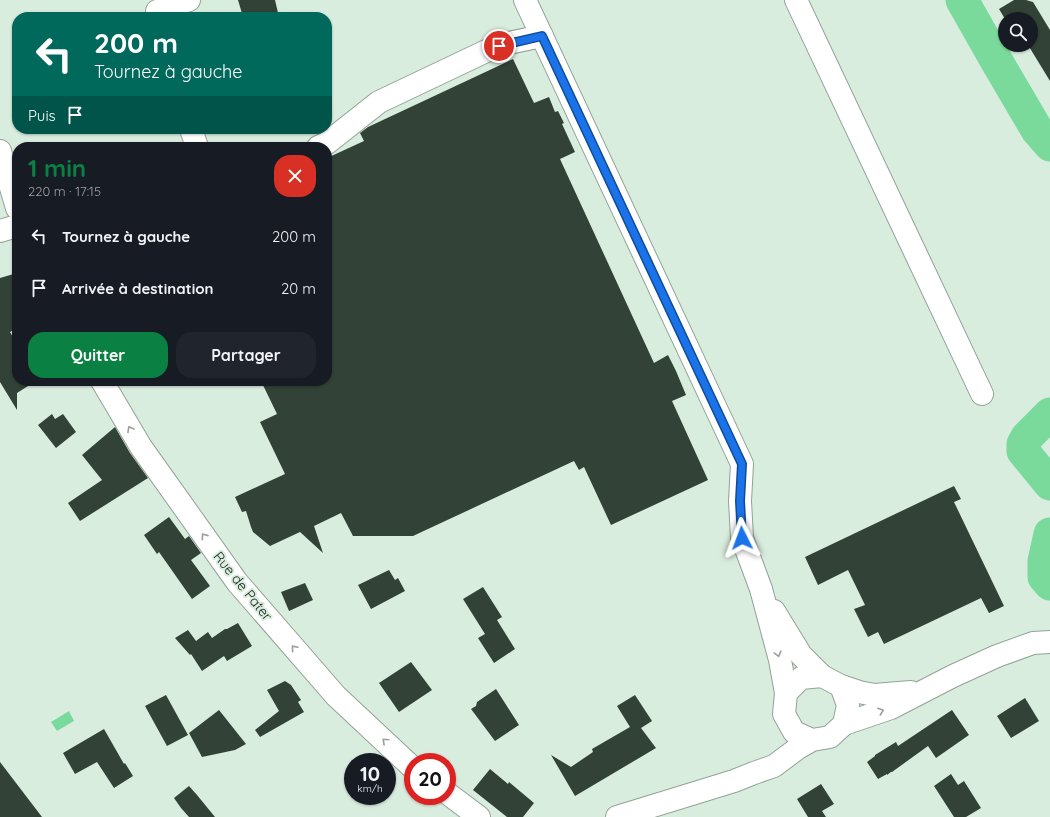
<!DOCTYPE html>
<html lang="fr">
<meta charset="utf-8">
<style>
:root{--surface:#171b24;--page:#20242c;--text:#f1f3f6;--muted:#9ea1a6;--accent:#0b8043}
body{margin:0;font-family:Quicksand,sans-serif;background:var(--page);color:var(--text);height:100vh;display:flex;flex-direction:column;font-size:15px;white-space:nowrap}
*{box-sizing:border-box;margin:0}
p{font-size:13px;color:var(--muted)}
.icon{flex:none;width:22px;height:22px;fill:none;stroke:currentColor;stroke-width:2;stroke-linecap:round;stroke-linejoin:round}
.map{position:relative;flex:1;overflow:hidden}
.panel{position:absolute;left:12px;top:142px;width:320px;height:244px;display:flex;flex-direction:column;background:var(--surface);border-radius:16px;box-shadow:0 1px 3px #0004}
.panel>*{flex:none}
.guide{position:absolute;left:12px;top:12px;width:320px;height:122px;border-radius:16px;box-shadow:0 1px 3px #0004;background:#00695c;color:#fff;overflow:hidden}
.tools{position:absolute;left:998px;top:12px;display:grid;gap:8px}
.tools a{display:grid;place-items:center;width:40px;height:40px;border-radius:50%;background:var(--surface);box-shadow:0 1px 3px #0004;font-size:20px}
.speed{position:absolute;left:344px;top:753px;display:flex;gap:8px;font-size:20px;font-weight:700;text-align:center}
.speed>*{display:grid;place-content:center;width:52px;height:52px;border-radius:50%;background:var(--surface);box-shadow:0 1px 3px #0004;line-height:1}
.speed small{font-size:10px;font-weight:400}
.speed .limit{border:6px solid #d22;background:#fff;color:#111}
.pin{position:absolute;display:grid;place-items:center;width:34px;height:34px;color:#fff;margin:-17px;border:2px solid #fff;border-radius:50%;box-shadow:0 1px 4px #0007}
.me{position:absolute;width:44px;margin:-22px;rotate:357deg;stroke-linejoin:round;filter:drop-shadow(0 0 3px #0008)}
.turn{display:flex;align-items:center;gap:14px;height:84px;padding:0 16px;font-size:18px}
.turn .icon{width:52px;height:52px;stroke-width:2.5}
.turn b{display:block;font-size:28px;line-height:34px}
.then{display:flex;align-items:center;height:38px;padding:0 16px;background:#0003;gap:8px;font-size:15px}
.round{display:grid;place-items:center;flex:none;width:42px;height:42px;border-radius:16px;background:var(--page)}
.overview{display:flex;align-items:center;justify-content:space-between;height:68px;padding:0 16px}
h1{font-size:24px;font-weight:700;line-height:30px;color:var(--accent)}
.primary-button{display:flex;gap:8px;margin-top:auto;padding:8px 16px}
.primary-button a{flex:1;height:46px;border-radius:16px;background:var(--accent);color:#fff;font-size:16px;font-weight:700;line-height:46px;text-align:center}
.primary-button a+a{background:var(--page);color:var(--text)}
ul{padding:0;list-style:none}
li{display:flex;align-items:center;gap:12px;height:52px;padding:0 16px}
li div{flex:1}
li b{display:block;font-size:15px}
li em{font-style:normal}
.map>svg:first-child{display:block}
.water{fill:#7ada9c}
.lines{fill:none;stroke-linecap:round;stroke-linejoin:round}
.river{stroke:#7ada9c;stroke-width:33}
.building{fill:#324237}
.minor-casing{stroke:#91a396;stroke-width:24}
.minor{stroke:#fff;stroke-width:22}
.oneway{stroke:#9b9e9c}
.route-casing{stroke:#114b97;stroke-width:10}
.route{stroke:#1a73e8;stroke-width:7}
.labels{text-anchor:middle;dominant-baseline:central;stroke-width:4;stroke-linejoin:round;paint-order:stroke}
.street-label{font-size:14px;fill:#202722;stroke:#d9eddf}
</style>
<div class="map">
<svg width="1050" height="817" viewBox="0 0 1050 817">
<rect width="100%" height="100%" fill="#d9eddf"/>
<path class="water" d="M 69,711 L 74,721 L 57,731 L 51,722 Z"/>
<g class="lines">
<g class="river">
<path d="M 962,0 L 996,60 L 1037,130 L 1050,145"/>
<path d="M 1050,414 L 1027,437 L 1023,444 L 1023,451 L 1050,484"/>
<path d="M 1050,534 L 1044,561 L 1044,577 L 1050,584"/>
</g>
</g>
<g class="building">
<path d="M 238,0 L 275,0 L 279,17 L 243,17 Z"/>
<path d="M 1014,0 L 1026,0 L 1033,2 L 1050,30 L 1050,81 L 1028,45 L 1031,45 L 1031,19 L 1005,19 L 999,9 Z"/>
<path d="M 513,59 L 534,103 L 549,97 L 555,112 L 558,111 L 564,123 L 562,124 L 575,152 L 560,159 L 654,363 L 668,355 L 676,371 L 686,395 L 672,401 L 708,480 L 611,525 L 584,467 L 579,470 L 574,461 L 413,536 L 353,536 L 341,513 L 314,526 L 323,553 L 300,532 L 270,546 L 253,532 L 251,527 L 246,511 L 242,512 L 235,497 L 285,474 L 260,422 L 277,414 L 261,381 L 327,381 L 327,158 L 364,141 L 360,133 L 368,127 Z"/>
<path d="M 17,273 L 17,328 L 10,332 L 17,344 L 17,381 L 36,381 L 17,393 L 17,410 L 0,382 L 0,278 Z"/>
<path d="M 52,414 L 55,419 L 63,414 L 76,432 L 56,448 L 38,425 Z"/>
<path d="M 115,427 L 130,453 L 148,478 L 80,521 L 68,503 L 102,480 L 82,455 Z"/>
<path d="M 954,486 L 961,499 L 954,502 L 1004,606 L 989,613 L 981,598 L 884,644 L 878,632 L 868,637 L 854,609 L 865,605 L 848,570 L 818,585 L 805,557 Z"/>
<path d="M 169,517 L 185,539 L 189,536 L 201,553 L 191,560 L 210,586 L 192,599 L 159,552 L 157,554 L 144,535 Z"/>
<path d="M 389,570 L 395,580 L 398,578 L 405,591 L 371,609 L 358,585 Z"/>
<path d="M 305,583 L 313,600 L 289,611 L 281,592 Z"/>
<path d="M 483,587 L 502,617 L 497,620 L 515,649 L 494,663 L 478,638 L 485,634 L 463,599 Z"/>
<path d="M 238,623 L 252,646 L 227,661 L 224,656 L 202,671 L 191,654 L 190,655 L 175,638 L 188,630 L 196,641 L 208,632 L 212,638 L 225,629 L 227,629 Z"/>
<path d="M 411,662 L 432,690 L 399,712 L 379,683 Z"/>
<path d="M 285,681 L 291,685 L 301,700 L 298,702 L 304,712 L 260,737 L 255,730 L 279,711 L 267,690 Z"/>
<path d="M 496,689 L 519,725 L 495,741 L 471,709 L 476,706 L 477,702 Z"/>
<path d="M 166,695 L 188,735 L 167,746 L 145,706 Z"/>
<path d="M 635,695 L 652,721 L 641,728 L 656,748 L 575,796 L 551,755 L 571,767 L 593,752 L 592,749 L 630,727 L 617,706 Z"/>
<path d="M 1025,698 L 1039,721 L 1011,738 L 997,716 Z"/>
<path d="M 219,710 L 246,744 L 235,750 L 202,757 L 189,733 Z"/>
<path d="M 952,710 L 969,735 L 936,758 L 928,746 L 892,772 L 891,772 L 887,775 L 887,774 L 878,779 L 867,762 L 875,756 L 875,755 L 896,742 L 898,746 Z"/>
<path d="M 104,729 L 124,764 L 125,763 L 133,776 L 114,788 L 97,762 L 75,774 L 63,753 Z"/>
<path d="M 0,762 L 42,817 L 0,817 Z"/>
<path d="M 490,769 L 508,784 L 509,782 L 534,803 L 523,817 L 507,817 L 473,790 Z"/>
<path d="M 951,774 L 958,785 L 964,781 L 981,808 L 966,817 L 954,817 L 934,786 Z"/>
<path d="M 821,784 L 834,804 L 822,811 L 826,817 L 808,817 L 797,799 Z"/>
<path d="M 189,786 L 197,795 L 215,817 L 189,817 L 181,808 L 174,798 Z"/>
</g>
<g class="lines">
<g class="minor-casing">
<g id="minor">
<path d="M 525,0 L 742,464 L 740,501 L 742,538 L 761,589 L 780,660 L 786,693"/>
<path d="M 796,0 L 982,394"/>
<path d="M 157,11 L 189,0"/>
<path d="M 191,129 L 197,147"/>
<path d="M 318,147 L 327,143 L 379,102 L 499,45 L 542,36"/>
<path d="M 0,151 L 17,208"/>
<path d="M 0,231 L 17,226"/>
<path d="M 102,381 L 141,447 L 237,582 L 336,696 L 413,768"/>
<path d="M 774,611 L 801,655 L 822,676"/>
<path d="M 841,686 L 859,692 L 874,695 L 911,692"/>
<path d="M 844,724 L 891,708 L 953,676 L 997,656 L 1033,643 L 1050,642"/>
<path d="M 447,793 L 479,817"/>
<path d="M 617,817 L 734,781 L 754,773 L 774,766 L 798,748 L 812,740 L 830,737 L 844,724 L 848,705 L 841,686 L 822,676 L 801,678 L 786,693 L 784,714 L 794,732 L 812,740"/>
</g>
</g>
<use href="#minor" class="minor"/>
</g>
<defs><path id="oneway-chevron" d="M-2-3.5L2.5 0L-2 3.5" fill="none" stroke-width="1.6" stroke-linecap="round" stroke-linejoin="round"/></defs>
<g class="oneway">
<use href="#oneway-chevron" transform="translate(130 429) rotate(-120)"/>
<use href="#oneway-chevron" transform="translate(204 536) rotate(-125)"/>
<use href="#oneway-chevron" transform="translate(294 648) rotate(-131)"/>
<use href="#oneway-chevron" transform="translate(778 654) rotate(75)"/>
<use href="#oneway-chevron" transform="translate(881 711) rotate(-19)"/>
<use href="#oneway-chevron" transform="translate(385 741) rotate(-137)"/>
</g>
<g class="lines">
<g class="route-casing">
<path id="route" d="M 499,46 L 542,36 L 742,464 L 740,501 L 742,538"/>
</g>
<use href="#route" class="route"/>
</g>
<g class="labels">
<g class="street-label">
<text transform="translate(243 586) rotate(51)">Rue de Pater</text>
</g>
</g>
</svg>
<div class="tools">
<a><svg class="icon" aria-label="search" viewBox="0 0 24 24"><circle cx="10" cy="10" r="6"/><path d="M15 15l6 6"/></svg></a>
</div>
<div class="speed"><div>10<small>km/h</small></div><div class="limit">20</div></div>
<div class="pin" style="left:499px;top:46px;background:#d93025"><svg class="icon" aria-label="arrive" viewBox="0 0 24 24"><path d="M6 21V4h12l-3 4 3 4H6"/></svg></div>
<svg class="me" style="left:742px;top:538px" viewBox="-20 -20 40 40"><path d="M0-17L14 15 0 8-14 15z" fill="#1a73e8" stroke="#fff" stroke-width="4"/></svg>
<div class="guide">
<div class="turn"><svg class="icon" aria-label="left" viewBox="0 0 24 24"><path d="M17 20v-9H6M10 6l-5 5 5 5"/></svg><div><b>200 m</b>Tournez à gauche</div></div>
<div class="then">Puis<svg class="icon" aria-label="arrive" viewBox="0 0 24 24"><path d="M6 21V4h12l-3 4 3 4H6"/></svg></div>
</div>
<section class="panel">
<div class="overview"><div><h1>1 min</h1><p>220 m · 17:15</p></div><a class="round" style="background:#d93025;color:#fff"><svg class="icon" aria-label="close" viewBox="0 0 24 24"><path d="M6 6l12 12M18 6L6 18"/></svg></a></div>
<ul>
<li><svg class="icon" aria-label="left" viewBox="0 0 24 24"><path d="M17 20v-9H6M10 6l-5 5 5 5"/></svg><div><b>Tournez à gauche</b></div><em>200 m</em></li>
<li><svg class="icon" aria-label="arrive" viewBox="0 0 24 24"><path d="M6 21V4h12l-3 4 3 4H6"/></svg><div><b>Arrivée à destination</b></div><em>20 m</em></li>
</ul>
<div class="primary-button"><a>Quitter</a><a>Partager</a></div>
</section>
</div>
